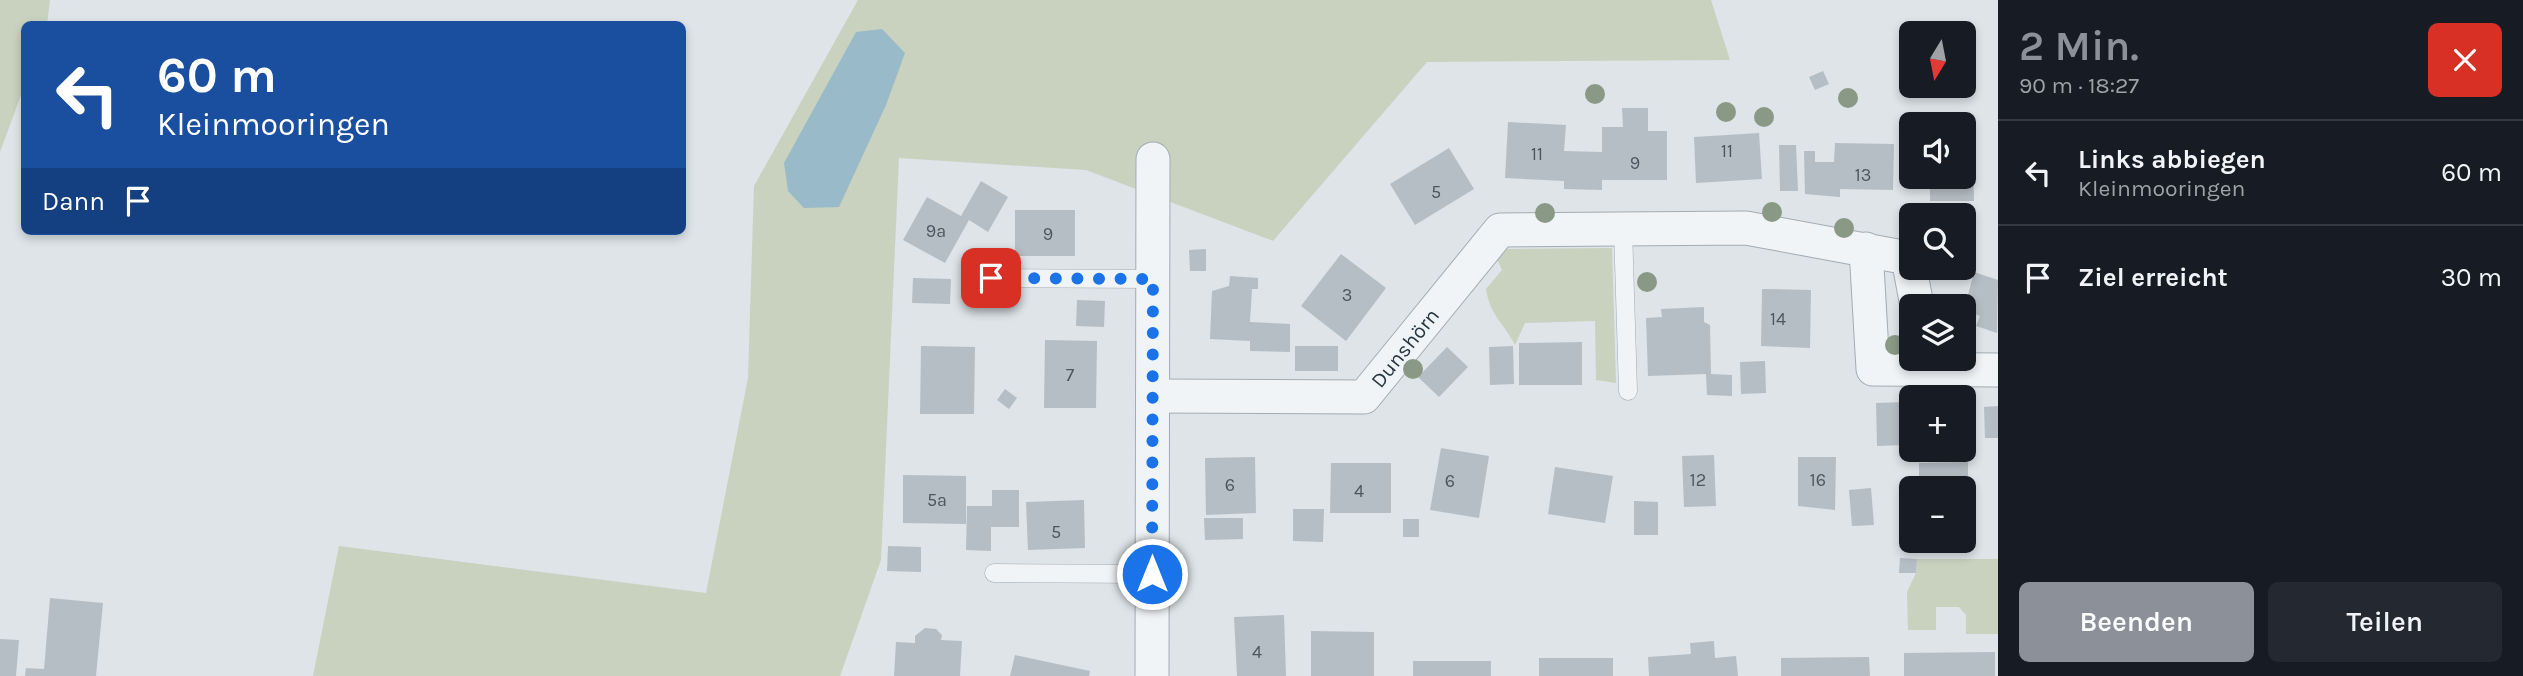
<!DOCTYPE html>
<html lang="de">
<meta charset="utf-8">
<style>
:root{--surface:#171b24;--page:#242831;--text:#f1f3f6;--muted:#9ea1a6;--line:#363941;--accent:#8c9099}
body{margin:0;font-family:Karla,sans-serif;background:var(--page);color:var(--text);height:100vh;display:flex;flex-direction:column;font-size:26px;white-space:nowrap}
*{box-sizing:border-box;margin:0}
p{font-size:23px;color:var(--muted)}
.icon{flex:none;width:38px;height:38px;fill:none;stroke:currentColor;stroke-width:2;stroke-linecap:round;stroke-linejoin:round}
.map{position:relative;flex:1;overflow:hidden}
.sheet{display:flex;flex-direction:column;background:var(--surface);width:525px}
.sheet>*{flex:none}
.top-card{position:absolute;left:21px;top:21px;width:665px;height:214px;border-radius:10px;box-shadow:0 4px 10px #0003;background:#1a4fa0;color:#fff;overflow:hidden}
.needle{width:46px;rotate:190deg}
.tools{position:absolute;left:1899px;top:21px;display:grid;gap:14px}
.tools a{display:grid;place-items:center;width:77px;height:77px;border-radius:10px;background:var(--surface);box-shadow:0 4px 10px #0003;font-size:35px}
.pin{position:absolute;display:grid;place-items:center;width:60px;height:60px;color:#fff;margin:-30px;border-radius:14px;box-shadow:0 4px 10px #0006}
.me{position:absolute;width:77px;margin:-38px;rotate:0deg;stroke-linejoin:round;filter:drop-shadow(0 0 5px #0008)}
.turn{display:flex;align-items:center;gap:24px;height:147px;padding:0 21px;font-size:32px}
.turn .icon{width:91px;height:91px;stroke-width:2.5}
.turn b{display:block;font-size:49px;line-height:60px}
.then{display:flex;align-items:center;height:66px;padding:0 21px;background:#0003;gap:14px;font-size:26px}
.round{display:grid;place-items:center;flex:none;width:74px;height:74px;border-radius:10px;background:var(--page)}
.headline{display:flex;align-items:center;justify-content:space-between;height:119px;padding:0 21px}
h1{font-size:42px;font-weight:600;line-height:52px;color:var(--accent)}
.primary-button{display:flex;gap:14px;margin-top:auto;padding:14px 21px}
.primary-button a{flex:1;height:80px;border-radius:10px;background:var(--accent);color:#fff;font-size:28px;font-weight:600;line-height:80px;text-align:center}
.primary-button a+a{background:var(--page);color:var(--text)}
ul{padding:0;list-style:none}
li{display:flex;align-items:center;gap:21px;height:105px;padding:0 21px;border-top:2px solid var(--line)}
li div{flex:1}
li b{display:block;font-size:26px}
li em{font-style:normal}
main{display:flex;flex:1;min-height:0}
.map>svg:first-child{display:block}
.green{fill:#c8d2bf}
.water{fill:#98bac9}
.building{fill:#b6bec5}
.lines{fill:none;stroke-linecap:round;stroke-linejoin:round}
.service-casing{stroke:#a3acb2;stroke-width:19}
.minor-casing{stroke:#a3acb2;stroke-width:35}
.service{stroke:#f1f4f7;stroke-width:18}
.minor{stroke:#f1f4f7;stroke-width:33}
.tree{fill:#899985}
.route{stroke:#1a73e8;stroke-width:12;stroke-dasharray:0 21.6}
.labels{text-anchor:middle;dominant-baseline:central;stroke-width:5;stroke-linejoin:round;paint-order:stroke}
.number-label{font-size:18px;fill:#4b5761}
.street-label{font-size:21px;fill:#273540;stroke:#eef3f6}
</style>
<main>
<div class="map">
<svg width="1998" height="676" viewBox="0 0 1998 676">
<rect width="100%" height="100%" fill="#dee4e8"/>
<g class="green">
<path d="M 0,0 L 50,0 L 47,24 L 24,24 L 24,87 L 0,152 Z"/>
<path d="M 858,0 L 1711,0 L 1730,60 L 1427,62 L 1273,241 L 1086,170 L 899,158 L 881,560 L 840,676 L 313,676 L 339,546 L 706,593 L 748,378 L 754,186 Z"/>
<path d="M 1612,248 L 1616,383 L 1596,380 L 1595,321 L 1525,323 L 1515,345 C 1503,322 1490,315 1486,289 L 1502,270 L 1497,259 L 1506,249 Z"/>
<path d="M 1917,559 L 1998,559 L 1998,634 L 1966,634 L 1966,615 L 1959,607 L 1936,607 L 1936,630 L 1908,630 L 1907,592 L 1916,573 Z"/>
</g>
<path class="water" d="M 882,29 L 905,53 L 886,105 L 839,207 L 804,208 L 788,191 L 784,163 L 856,32 Z"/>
<g class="building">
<path d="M 1823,71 L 1829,84 L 1815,90 L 1809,77 Z"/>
<path d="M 1622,108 L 1648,108 L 1648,131 L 1667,131 L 1667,180 L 1602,180 L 1602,190 L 1564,189 L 1564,181 L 1505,178 L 1508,122 L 1566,125 L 1564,151 L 1602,152 L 1602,127 L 1623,127 Z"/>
<path d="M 1900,128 L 1911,128 L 1911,165 L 1901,165 Z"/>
<path d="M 1759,133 L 1762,179 L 1696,183 L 1694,137 Z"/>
<path d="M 1835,143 L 1894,144 L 1893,190 L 1840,189 L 1840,197 L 1805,194 L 1804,151 L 1815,151 L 1815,162 L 1834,162 Z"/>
<path d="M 1779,145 L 1796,145 L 1798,191 L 1780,191 Z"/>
<path d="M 1964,145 L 1973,145 L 1974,201 L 1930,201 L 1930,177 L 1964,177 Z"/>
<path d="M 1449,148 L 1474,189 L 1415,225 L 1390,184 Z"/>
<path d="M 981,181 L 1008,197 L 988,232 L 969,220 L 945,263 L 903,240 L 927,197 L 961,216 Z"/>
<rect x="1015" y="210" width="60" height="46"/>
<path d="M 1206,249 L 1206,271 L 1190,271 L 1189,250 Z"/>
<path d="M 1341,254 L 1386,288 L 1346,341 L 1301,306 Z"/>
<path d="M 1974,272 L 1998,280 L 1997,333 L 1976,326 L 1980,316 L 1964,310 Z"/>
<path d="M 1230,276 L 1258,278 L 1258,289 L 1252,289 L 1250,322 L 1290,324 L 1290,352 L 1250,351 L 1250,341 L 1210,339 L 1212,291 L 1229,286 Z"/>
<path d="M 913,278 L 951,279 L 950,304 L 912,303 Z"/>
<path d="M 1762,289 L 1811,290 L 1810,348 L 1761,346 Z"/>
<path d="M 1077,300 L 1105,301 L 1104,327 L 1076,326 Z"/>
<path d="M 1704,307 L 1704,322 L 1710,325 L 1711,374 L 1732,375 L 1732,396 L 1707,395 L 1706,374 L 1648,376 L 1646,318 L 1662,317 L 1661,309 Z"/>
<path d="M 1045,340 L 1097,341 L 1096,408 L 1044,408 Z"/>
<path d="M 1582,342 L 1582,385 L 1519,385 L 1519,343 Z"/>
<path d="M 921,346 L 975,347 L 974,414 L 920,414 Z"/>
<rect x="1295" y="346" width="43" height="25"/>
<path d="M 1513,346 L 1514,384 L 1490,385 L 1489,347 Z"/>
<path d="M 1447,347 L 1468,367 L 1439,397 L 1418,377 Z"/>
<path d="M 1765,361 L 1766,393 L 1741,394 L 1740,362 Z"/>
<path d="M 1005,389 L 1017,398 L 1009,409 L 997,400 Z"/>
<path d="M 1905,402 L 1905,445 L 1877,446 L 1876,403 Z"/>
<path d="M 1998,406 L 1998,438 L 1985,438 L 1984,407 Z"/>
<path d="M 1441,448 L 1489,456 L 1479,518 L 1430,510 Z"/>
<path d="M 1714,455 L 1716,506 L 1684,507 L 1682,456 Z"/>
<path d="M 1255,457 L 1256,513 L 1206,515 L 1205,458 Z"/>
<path d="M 1798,457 L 1836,457 L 1835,510 L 1798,506 Z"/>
<path d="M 1968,462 L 1968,485 L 1954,485 L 1954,488 L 1919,488 L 1919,463 Z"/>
<path d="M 1331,463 L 1391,463 L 1391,513 L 1330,513 Z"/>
<path d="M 1555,467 L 1613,476 L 1605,523 L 1548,514 Z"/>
<path d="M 903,475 L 966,476 L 966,524 L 903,523 Z"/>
<path d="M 1871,488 L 1874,525 L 1852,526 L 1849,490 Z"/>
<path d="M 992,490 L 1019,490 L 1019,527 L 991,527 L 991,551 L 966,550 L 967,506 L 992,506 Z"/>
<path d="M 1084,500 L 1085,548 L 1028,550 L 1026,502 Z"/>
<path d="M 1634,501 L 1658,502 L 1658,535 L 1634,535 Z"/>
<path d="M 1293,509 L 1324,509 L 1323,542 L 1293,541 Z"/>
<path d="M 1204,518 L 1243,518 L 1243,539 L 1205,540 Z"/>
<rect x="1403" y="519" width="16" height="18"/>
<path d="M 888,546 L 921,547 L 921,572 L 887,571 Z"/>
<path d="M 1900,558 L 1917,559 L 1916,573 L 1899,573 Z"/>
<path d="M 50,598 L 103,603 L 96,676 L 25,676 L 26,668 L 44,669 Z"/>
<path d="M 1284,615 L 1286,676 L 1237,676 L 1234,617 Z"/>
<path d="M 925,628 L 936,629 L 942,635 L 941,640 L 962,641 L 960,676 L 894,676 L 896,642 L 915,643 L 915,636 Z"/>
<path d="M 1311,631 L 1374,632 L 1374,676 L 1311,676 Z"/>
<path d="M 0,639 L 19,640 L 16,676 L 0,676 Z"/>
<path d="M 1714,641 L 1715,658 L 1736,656 L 1738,676 L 1649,676 L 1648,657 L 1691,654 L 1690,643 Z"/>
<path d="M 1995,652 L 1995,676 L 1904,676 L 1904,653 Z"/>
<path d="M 1015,655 L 1090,671 L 1089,676 L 1010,676 Z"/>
<path d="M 1869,657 L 1870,676 L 1781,676 L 1781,658 Z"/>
<rect x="1539" y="658" width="74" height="18"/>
<rect x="1413" y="661" width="78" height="15"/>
</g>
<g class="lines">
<g class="service-casing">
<g id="service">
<path d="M 1623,229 L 1628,391"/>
<path d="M 991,278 L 1153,279"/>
<path d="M 994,573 L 1152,574"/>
</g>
</g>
<g class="minor-casing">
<g id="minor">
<path d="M 1866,249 L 1873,369 L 1998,370"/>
<path d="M 1153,396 L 1364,397 L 1500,230 L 1746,228 L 1908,258 L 1917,306"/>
<path d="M 1152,676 L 1153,159"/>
</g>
</g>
<use href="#service" class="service"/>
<use href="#minor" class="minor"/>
</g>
<g class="tree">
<circle cx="1595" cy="94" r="10"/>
<circle cx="1848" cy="98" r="10"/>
<circle cx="1726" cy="112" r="10"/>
<circle cx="1764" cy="117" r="10"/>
<circle cx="1772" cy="212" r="10"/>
<circle cx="1545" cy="213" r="10"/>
<circle cx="1844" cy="228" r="10"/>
<circle cx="1647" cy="282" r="10"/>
<circle cx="1895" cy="345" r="10"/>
<circle cx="1413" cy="369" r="10"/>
</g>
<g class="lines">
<path class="route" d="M 991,278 L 1153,279 L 1152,574"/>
</g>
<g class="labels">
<g class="number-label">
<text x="1727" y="151">11</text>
<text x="1537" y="154">11</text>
<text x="1635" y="163">9</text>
<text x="1863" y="175">13</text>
<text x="1436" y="192">5</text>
<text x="936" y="231">9a</text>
<text x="1048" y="234">9</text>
<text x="1347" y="295">3</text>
<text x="1778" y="319">14</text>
<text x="1070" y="375">7</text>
<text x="1698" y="480">12</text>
<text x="1818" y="480">16</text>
<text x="1450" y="481">6</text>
<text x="1230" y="485">6</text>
<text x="1359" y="491">4</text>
<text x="937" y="500">5a</text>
<text x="1056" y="532">5</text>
<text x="1257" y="652">4</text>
</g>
<g class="street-label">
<text transform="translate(1405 348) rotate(-51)">Dunshörn</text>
</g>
</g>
</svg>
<div class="tools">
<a><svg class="needle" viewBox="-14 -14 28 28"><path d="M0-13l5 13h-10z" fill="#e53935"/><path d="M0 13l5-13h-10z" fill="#9ea1a6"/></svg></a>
<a><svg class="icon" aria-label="sound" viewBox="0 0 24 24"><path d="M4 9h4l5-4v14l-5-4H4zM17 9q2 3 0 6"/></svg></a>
<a><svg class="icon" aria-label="search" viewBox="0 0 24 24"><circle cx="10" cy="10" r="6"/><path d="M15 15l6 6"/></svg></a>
<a><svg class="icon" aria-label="layers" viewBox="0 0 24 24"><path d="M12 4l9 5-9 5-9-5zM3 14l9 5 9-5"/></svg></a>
<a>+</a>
<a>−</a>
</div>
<div class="pin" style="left:991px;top:278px;background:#d93025"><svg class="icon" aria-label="arrive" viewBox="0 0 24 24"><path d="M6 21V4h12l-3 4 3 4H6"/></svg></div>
<svg class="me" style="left:1152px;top:574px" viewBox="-20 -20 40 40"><circle r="17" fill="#1a73e8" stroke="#fff" stroke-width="3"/><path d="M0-11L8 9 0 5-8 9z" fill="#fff"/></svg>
<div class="top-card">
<div class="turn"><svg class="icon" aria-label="left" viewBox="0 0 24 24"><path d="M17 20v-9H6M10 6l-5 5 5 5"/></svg><div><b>60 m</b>Kleinmooringen</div></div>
<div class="then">Dann<svg class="icon" aria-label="arrive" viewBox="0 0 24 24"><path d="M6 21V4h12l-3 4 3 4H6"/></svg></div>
</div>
</div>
<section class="sheet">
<div class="headline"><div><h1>2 Min.</h1><p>90 m · 18:27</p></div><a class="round" style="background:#d93025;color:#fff"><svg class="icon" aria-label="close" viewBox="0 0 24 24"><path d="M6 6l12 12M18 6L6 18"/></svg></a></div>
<ul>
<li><svg class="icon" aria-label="left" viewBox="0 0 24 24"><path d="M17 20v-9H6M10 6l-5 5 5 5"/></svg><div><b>Links abbiegen</b><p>Kleinmooringen</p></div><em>60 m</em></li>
<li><svg class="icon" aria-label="arrive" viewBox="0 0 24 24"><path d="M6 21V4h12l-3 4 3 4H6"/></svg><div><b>Ziel erreicht</b></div><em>30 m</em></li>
</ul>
<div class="primary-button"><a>Beenden</a><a>Teilen</a></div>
</section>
</main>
